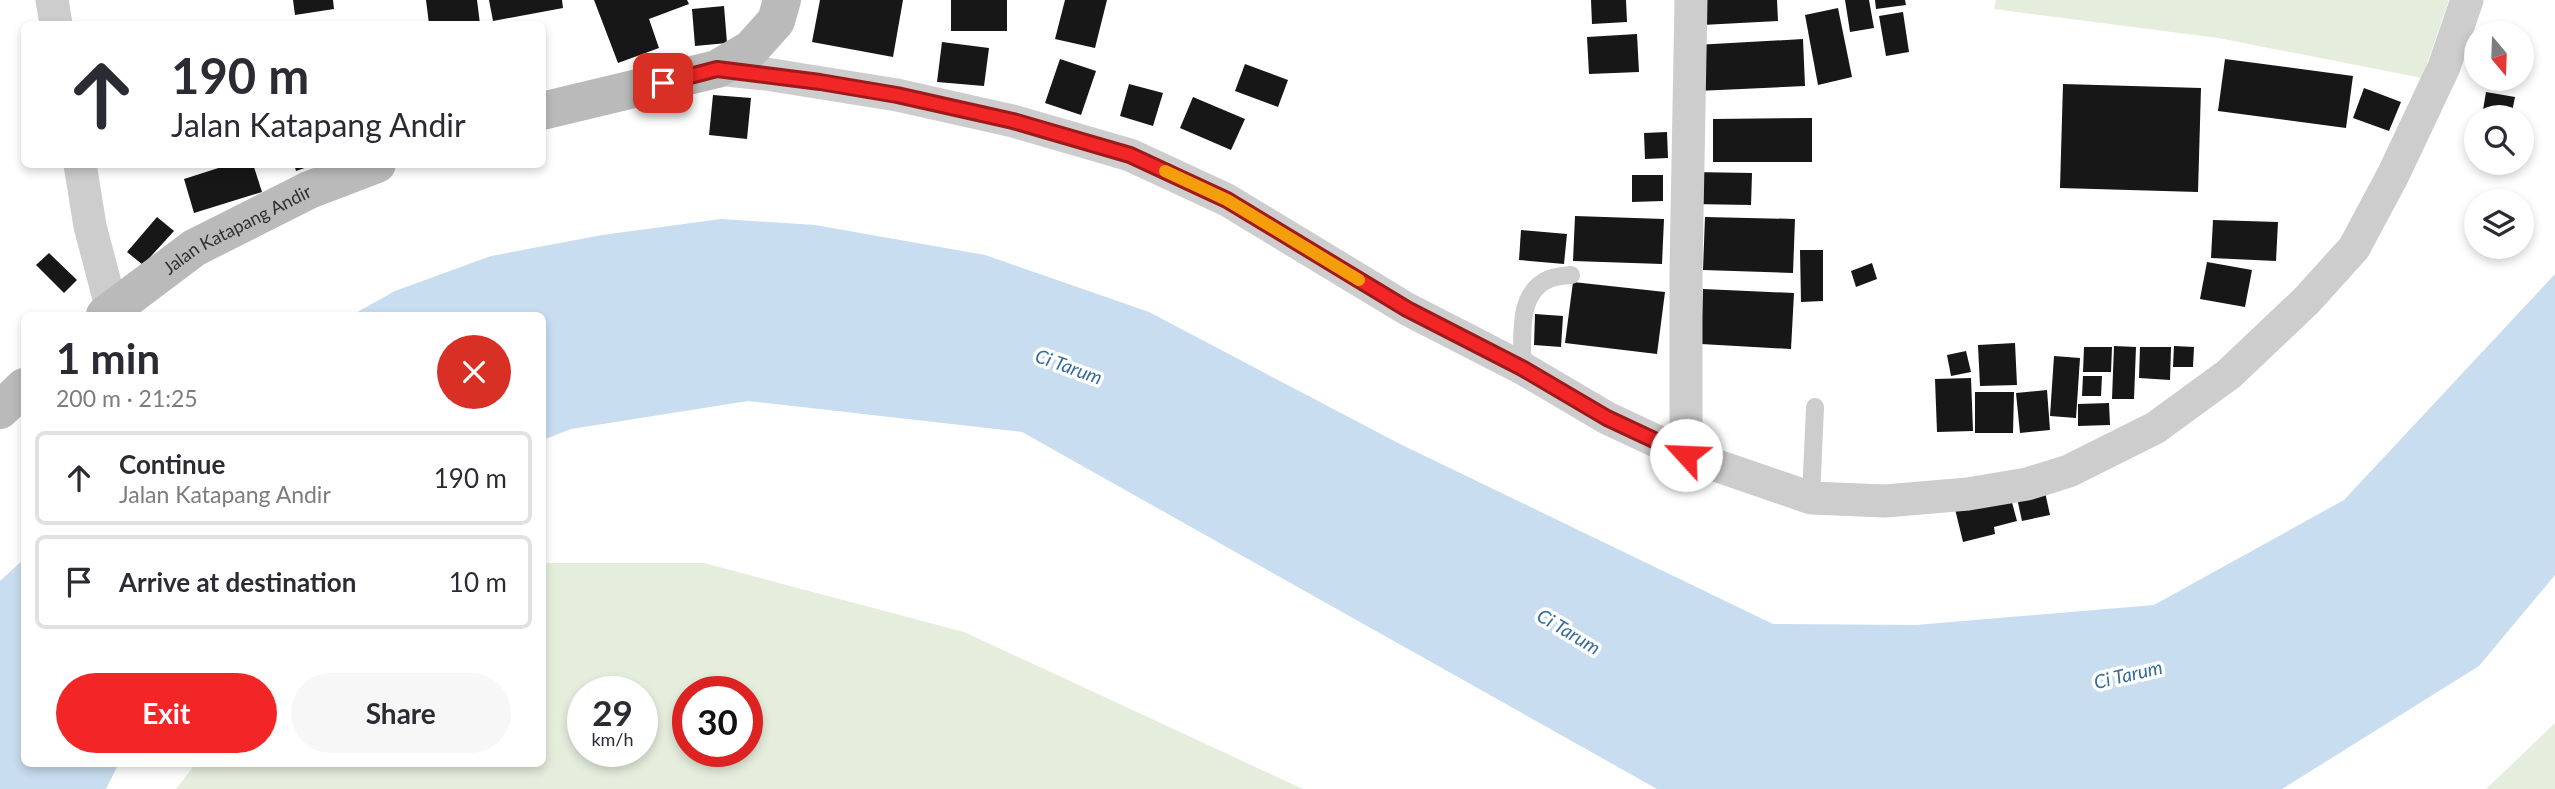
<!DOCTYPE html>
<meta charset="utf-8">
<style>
:root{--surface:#fff;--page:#f7f7f7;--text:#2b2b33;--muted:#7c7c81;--line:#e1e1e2;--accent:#f32627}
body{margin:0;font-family:Lato,sans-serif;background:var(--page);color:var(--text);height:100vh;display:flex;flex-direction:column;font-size:26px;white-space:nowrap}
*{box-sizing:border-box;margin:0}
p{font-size:23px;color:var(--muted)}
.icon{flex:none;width:38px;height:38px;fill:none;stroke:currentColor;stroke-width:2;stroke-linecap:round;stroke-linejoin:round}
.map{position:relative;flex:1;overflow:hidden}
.panel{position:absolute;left:21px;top:312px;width:525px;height:455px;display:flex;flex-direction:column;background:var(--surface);border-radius:10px;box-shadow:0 4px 10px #0003}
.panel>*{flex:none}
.guide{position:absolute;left:21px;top:21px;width:525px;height:147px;border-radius:10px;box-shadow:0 4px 10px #0003;background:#fff;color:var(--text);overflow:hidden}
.needle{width:46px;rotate:161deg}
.controls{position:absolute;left:2464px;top:21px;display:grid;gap:14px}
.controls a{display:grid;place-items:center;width:70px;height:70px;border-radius:50%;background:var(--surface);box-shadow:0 4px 10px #0003;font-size:35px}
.speed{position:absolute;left:567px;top:676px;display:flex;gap:14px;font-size:35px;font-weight:700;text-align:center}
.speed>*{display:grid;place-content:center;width:91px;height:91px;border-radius:50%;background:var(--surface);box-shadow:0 4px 10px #0003;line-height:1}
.speed small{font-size:18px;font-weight:400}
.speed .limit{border:10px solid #d22;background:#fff;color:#111}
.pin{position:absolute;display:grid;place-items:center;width:60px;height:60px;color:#fff;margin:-30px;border-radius:14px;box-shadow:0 4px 10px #0006}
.me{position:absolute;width:77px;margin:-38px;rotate:295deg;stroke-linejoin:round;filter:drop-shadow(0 0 5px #0008)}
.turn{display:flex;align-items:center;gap:24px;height:147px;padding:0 35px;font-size:32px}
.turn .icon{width:91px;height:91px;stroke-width:2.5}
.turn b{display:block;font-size:49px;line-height:60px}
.round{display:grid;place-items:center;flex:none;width:74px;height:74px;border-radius:37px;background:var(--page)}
.overview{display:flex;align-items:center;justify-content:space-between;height:119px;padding:0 35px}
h1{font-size:42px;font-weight:700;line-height:52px}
.primary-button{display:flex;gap:14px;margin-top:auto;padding:14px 35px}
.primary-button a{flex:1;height:80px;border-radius:42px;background:var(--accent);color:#fff;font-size:28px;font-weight:700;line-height:80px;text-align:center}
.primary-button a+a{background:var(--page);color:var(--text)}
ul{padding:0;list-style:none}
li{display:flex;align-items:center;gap:21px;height:94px;margin:0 14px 10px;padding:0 21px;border:4px solid var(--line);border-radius:10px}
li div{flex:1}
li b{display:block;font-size:26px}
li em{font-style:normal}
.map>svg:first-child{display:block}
.green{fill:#e5eedd;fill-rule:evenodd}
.water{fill:#c8ddef}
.building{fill:#171717}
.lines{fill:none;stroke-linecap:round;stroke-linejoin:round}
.lane{stroke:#cdcdcd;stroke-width:18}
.street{stroke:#cdcdcd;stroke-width:33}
.secondary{stroke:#bababa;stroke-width:38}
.route-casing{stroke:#9e1919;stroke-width:18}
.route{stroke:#f32627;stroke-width:12}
.slow{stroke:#f59e0b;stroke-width:12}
.labels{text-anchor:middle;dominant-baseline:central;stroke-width:7;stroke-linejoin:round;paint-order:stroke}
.street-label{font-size:18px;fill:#303030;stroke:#fff}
.water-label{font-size:19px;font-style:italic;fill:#376c99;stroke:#fff}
</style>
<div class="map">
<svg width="2555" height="789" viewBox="0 0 2555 789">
<rect width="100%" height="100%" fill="#fff"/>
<g class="green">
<path d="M 1996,0 L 2449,0 L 2422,78 L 2218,38 L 1994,9 Z"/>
<path d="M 543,563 L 704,563 L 964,632 L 1303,789 L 176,789 L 196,763 L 542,763 ZM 583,691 L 642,691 L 642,751 L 583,751 ZM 688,691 L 747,691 L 747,751 L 688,751 Z"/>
<path d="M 2555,723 L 2555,789 L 2486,789 Z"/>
</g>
<g class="water">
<path d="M 721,219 L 815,225 L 985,255 L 1149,312 L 1400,444 L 1773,624 L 1916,625 L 2154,605 L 2344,500 L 2555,274 L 2555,575 L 2479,666 L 2282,789 L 1657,789 L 1022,432 L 748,401 L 571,429 L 543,440 L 542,315 L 352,315 L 395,291 L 491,256 L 602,235 Z"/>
<path d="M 24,559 L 24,763 L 119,763 L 106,789 L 0,789 L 0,581 Z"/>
</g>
<g class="building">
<path d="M 293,0 L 333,0 L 334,9 L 295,15 Z"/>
<path d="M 426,0 L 477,0 L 480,24 L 429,24 Z"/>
<path d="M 489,0 L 562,0 L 563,8 L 493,21 Z"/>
<path d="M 594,0 L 687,0 L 689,4 L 649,19 L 659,48 L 618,63 Z"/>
<path d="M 820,0 L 903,0 L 893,57 L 812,42 Z"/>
<rect x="951" y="0" width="56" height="31"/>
<path d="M 1065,0 L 1107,0 L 1095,48 L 1055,39 Z"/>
<path d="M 1591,0 L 1626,0 L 1627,22 L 1592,24 Z"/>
<path d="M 1701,0 L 1777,0 L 1778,21 L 1702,25 Z"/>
<path d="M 1845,0 L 1869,0 L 1874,28 L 1850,32 Z"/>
<path d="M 1875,0 L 1905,0 L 1906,5 L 1876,9 Z"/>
<path d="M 724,6 L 727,43 L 695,46 L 692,9 Z"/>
<path d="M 1838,8 L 1852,77 L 1818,85 L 1805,15 Z"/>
<path d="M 1903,12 L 1909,52 L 1886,56 L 1879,16 Z"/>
<path d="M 1637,34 L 1639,72 L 1589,74 L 1587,37 Z"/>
<path d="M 1803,39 L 1805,86 L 1697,91 L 1695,45 Z"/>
<path d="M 942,42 L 989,48 L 984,86 L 937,82 Z"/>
<path d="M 1060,59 L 1096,71 L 1081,115 L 1045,103 Z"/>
<path d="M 2225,59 L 2353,76 L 2346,128 L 2218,111 Z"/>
<path d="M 1245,64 L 1288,80 L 1278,107 L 1235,91 Z"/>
<path d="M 1129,84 L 1163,93 L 1153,126 L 1120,116 Z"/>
<path d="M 2063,84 L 2201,88 L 2198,192 L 2060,188 Z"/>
<path d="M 2364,88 L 2401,102 L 2389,131 L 2353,118 Z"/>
<path d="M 2486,92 L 2515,97 L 2511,117 L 2482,116 Z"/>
<path d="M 713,95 L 751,98 L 747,139 L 709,135 Z"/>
<path d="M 1193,97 L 1245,119 L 1231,150 L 1180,128 Z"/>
<path d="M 1812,118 L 1812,162 L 1713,162 L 1713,119 Z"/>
<path d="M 1667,132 L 1668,158 L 1645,159 L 1644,133 Z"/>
<path d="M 231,164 L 253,164 L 262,192 L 194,213 L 184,179 Z"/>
<path d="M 294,164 L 313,164 L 313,165 L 296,171 Z"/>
<path d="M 1692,172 L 1752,173 L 1751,205 L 1692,204 Z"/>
<path d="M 1632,175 L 1663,175 L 1663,201 L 1632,202 Z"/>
<path d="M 1575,216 L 1664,219 L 1662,264 L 1573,261 Z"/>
<path d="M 157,217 L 174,231 L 143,265 L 127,252 Z"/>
<path d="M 1705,217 L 1795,219 L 1793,273 L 1703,270 Z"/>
<path d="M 2213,220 L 2278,222 L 2276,261 L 2211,258 Z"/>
<path d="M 1521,230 L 1567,234 L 1564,264 L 1519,260 Z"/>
<path d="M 1800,250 L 1823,250 L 1823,301 L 1801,302 Z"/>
<path d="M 49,253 L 77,280 L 64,293 L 36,265 Z"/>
<path d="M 2207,262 L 2252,270 L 2245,307 L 2200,299 Z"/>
<path d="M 1872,263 L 1877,279 L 1856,287 L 1851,271 Z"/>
<path d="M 1573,282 L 1665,292 L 1657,354 L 1565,343 Z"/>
<path d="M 1703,289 L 1794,293 L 1791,349 L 1701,344 Z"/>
<path d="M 1535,314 L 1563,316 L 1561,347 L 1534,345 Z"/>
<path d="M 2015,343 L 2017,385 L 1980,386 L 1978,345 Z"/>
<path d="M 2114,346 L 2136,347 L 2134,399 L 2112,399 Z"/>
<path d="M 2174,346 L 2194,347 L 2193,367 L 2173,367 Z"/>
<path d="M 2084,347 L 2112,347 L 2111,372 L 2083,372 Z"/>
<path d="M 2140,347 L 2171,347 L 2170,380 L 2139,378 Z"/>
<path d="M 1966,351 L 1971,372 L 1951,376 L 1947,355 Z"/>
<path d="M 2054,356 L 2080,358 L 2076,418 L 2050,416 Z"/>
<path d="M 2083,376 L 2102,376 L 2101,396 L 2082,396 Z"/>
<path d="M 1971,378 L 1973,431 L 1937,432 L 1935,379 Z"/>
<path d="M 2047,390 L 2050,430 L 2020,433 L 2016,393 Z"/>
<path d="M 1975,392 L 2014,392 L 2013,433 L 1975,433 Z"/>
<path d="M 2109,403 L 2110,425 L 2078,426 L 2078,404 Z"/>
<path d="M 2043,483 L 2050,515 L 2022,521 L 2015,489 Z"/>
<path d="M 2010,495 L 2017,521 L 1994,527 L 1995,534 L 1963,542 L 1955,509 Z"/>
</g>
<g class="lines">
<g class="lane">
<path d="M 1522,368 C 1523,338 1516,293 1549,279 C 1556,276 1564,276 1571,275"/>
<path d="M 1811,498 L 1815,407"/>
</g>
<g class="street">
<path d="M 52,0 L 56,24"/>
<path d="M 717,69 L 766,74 L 897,95 L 1013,121 L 1130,155 L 1227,200 L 1407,309 L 1522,368 L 1607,418 L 1686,455 L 1811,498 L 1885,501 L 1968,494 L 2027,484 L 2069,471 L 2155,428 L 2229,374 L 2307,300 L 2354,248 L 2393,175 L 2444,67 L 2467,0"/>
<path d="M 80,164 L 90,226 L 112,310"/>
<path d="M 1686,455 L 1686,271 L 1691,0"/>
</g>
<g class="secondary">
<path d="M 542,111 L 717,69 L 751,49 L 776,21 L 782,0"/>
<path id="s1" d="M 105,315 L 194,248 L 309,190 L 377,164"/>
<path d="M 0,410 L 24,387"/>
</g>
</g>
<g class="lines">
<g class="route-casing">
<path id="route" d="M 663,83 L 717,69 L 820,82 L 897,95 L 1013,121 L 1130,155 L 1227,200 L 1407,309 L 1522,368 L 1607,418 L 1686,455"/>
</g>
<use href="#route" class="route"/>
<path class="slow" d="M 1165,171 L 1227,200 L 1359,280"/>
</g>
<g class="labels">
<g class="street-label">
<text stroke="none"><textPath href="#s1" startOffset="158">Jalan Katapang Andir</textPath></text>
</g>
<g class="water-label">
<text transform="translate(1069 366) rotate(20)">Ci Tarum</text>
<text transform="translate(1569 631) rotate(31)">Ci Tarum</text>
<text transform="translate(2128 674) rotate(-13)">Ci Tarum</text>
</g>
</g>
</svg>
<div class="controls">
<a><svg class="needle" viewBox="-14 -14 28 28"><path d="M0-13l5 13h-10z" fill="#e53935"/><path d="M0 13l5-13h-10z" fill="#7c7c81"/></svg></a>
<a><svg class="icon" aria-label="search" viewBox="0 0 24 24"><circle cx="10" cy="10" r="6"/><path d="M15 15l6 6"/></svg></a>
<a><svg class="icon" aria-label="layers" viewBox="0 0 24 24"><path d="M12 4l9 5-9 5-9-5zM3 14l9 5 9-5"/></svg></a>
</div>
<div class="speed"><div>29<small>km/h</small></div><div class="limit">30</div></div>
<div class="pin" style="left:663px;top:83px;background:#d93025"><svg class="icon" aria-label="arrive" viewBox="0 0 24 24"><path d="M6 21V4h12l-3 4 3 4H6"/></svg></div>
<svg class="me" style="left:1686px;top:455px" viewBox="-20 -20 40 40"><circle r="19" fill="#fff"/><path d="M0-13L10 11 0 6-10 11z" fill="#f32627"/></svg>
<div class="guide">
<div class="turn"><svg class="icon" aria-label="ahead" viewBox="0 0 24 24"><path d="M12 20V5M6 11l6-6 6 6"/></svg><div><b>190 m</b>Jalan Katapang Andir</div></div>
</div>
<section class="panel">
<div class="overview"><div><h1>1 min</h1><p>200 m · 21:25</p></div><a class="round" style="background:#d93025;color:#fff"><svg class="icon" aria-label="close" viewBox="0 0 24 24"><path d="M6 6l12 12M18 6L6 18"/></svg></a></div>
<ul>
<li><svg class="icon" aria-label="ahead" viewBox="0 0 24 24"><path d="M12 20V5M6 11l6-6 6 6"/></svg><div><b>Continue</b><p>Jalan Katapang Andir</p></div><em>190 m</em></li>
<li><svg class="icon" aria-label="arrive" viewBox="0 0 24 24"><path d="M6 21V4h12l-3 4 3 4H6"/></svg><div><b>Arrive at destination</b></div><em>10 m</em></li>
</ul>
<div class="primary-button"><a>Exit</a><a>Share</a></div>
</section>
</div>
